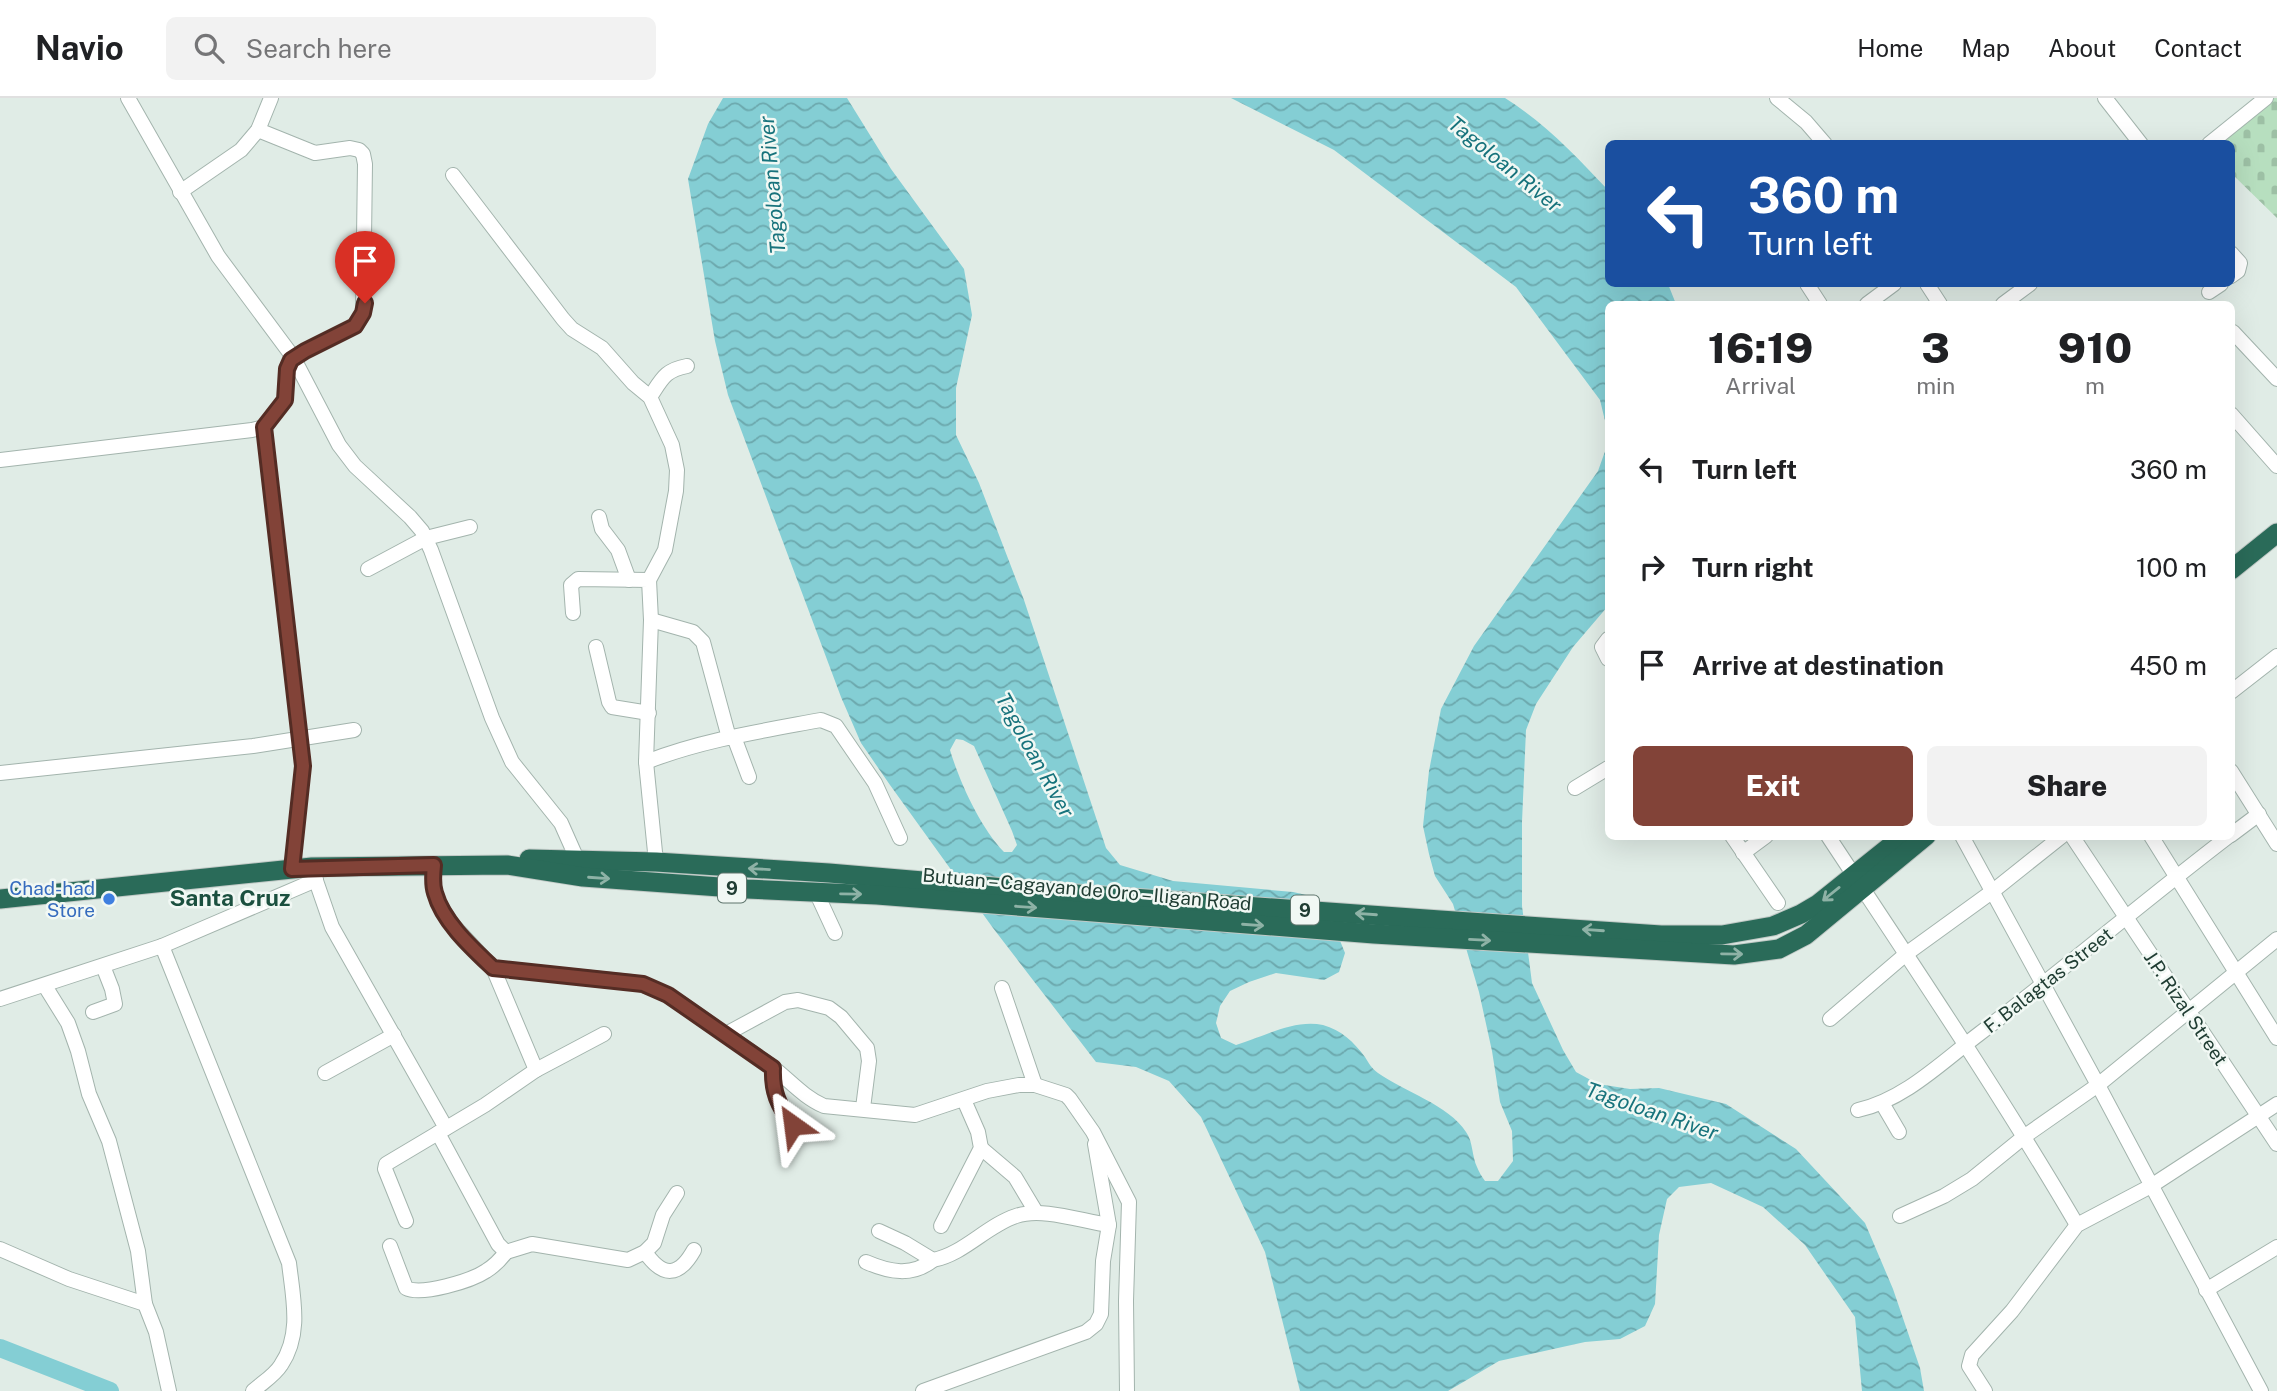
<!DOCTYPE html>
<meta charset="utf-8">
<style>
:root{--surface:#fff;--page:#f2f2f2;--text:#202124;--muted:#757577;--line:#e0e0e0;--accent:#824338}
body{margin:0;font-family:"Public Sans",sans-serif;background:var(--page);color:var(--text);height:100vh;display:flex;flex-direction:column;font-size:26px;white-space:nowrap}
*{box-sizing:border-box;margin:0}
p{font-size:23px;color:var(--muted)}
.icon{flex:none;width:38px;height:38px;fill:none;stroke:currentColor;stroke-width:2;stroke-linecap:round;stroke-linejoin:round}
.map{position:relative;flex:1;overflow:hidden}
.panel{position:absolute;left:1605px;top:203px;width:630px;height:539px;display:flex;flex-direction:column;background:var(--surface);border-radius:10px;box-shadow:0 7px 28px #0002}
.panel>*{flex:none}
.guide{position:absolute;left:1605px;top:42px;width:630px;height:147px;border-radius:10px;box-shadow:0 7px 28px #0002;background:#1a4fa0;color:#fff;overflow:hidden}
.pin{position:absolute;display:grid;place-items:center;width:60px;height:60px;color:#fff;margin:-72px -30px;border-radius:50% 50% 50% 0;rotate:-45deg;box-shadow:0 0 7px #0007}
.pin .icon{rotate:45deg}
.me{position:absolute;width:77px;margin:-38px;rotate:329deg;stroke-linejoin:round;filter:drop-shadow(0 0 5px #0008)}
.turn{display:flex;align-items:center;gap:24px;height:147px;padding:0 28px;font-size:32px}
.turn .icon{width:91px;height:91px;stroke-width:2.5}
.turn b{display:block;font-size:49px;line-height:60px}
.eta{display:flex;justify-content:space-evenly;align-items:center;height:119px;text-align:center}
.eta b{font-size:42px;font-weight:800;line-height:49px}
.button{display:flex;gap:14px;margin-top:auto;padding:14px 28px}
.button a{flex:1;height:80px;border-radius:10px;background:var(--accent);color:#fff;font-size:28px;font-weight:800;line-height:80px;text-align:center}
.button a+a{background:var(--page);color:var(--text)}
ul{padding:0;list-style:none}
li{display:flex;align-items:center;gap:21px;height:98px;padding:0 28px}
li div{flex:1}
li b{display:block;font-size:26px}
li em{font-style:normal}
header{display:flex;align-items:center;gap:42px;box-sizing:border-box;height:98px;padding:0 35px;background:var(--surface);border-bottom:2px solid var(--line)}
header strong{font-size:33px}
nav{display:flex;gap:38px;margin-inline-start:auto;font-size:24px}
.search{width:490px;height:63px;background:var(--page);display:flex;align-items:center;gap:18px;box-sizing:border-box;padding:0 24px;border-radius:10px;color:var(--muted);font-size:26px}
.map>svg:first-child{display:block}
.cemetery{fill:url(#cemetery-stones)}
.water{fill:url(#water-waves);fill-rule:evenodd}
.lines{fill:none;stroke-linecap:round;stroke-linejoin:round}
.river{stroke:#84ced4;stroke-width:18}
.minor-casing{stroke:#a3b4ad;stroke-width:16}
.highway-casing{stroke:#c1c9c6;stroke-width:21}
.minor{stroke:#fff;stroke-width:14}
.highway{stroke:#2a6b59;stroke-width:19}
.oneway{stroke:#8eb2a6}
.route-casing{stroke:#542c24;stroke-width:18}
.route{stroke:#824338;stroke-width:12}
.shop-dot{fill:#3f7fe0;stroke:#f1f8f4;stroke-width:2.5}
.labels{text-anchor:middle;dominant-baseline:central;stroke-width:5;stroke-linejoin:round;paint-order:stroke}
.shield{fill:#f1f8f4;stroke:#5f756d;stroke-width:2}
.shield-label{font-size:18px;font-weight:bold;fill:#203d33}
.shop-label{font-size:19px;fill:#366cbe;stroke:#f1f8f4;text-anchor:end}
.street-label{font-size:19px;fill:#203d33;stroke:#f1f8f4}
.water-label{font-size:21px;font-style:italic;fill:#17737c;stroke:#f1f8f4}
.quarter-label{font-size:23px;font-weight:bold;fill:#1b503f;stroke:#f1f8f4}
</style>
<header>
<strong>Navio</strong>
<div class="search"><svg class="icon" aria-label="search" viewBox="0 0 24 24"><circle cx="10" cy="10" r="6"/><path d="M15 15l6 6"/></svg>Search here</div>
<nav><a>Home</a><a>Map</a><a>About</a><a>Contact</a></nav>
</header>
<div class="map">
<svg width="2277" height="1293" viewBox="0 0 2277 1293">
<defs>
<pattern id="cemetery-stones" width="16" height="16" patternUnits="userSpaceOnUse" patternTransform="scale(1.75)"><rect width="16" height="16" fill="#b7dfbf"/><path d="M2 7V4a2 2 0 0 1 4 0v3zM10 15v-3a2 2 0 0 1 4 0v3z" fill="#9dc0a5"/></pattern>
<pattern id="water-waves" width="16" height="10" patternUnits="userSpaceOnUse" patternTransform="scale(1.75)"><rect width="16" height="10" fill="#84ced4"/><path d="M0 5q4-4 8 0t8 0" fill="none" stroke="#6ca8ad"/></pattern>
</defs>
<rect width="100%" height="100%" fill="#e0ece6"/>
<path class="cemetery" d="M 2268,0 L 2277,0 L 2277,120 L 2231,75 L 2231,46 L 2211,46 Z"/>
<g class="water">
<path d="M 723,0 L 847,0 L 891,71 L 964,171 L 972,217 L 956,290 L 956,337 L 979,385 L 1024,502 L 1106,750 L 1120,767 L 1173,783 L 1293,794 L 1315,799 L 1326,808 L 1345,855 L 1339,874 L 1324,882 L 1276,875 L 1249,884 L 1230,893 L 1220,908 L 1216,925 L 1221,940 L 1236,947 C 1264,939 1293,921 1323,927 C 1341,932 1354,944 1365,959 C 1368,964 1372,971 1378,975 C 1403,993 1449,1007 1466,1034 C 1473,1043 1472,1059 1477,1069 C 1479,1074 1482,1079 1485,1083 L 1498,1083 L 1513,1063 L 1512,1033 L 1500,1004 L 1492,953 L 1479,894 L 1453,806 L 1435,778 L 1429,756 L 1423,728 L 1429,673 L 1441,611 L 1474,548 L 1598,373 L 1608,345 L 1608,508 L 1573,549 L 1536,606 L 1526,632 L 1522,724 L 1522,808 L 1532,885 L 1563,952 L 1576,974 L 1598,986 L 1630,991 L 1659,990 L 1726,1006 L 1796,1051 L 1865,1125 L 1893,1191 L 1920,1270 L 1924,1293 L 1862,1293 L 1855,1219 L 1805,1147 L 1763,1109 L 1711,1085 L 1679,1089 L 1667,1101 L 1659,1137 L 1655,1206 L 1645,1228 L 1620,1241 L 1585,1244 L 1499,1263 L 1448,1293 L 1300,1293 L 1265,1154 L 1201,1019 L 1169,983 L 1136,969 L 1096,964 L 993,830 L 890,687 L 861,645 L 841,599 L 728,297 L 715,243 L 688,81 L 708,26 ZM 956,641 L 963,642 L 974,648 L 1012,733 L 1017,747 L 1012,754 L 1004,754 C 980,729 960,685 950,652 Z"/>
<path d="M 1231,0 L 1505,0 C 1545,25 1576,58 1608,92 L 1608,186 L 1668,186 L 1676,206 L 1608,206 L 1608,335 L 1600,302 L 1516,189 L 1334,52 Z"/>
</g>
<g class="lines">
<path class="river" d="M 0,1250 L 110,1293"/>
<g class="minor-casing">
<g id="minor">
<path d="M 128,0 L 218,158 L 293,259 L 339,347 L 355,368 L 410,419 L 422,433 L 431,452 L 492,620 L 512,664 L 561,725 L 577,761"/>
<path d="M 1777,0 L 1806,24 L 1825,46"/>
<path d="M 2105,0 L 2141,46"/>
<path d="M 2209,46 L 2266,0"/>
<path d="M 453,77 L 563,221 L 572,231 L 602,250 L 633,285 L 650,299 L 672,347 L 677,372 L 676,393 L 665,452 L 649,482"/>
<path d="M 180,94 L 241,52 L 258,32 L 271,0"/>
<path d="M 2231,155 L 2240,165 L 2238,173 L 2231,178"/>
<path d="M 1807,186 L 1820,206"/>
<path d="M 1927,186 L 1940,206"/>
<path d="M 2209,194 L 2221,186"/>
<path d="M 1867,206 L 1894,186"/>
<path d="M 2003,206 L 2030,186"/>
<path d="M 2233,234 L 2277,281"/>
<path d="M 650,299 C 662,281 665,272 687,268"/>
<path d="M 2231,316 L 2277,368"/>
<path d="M 264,329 L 303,668 L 292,771"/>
<path d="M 0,362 L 252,332 L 264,329 L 285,302 L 287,271 L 293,259 L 355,228 L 363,215 L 365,66 L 363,56 L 359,52 L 350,50 L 315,55 L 258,32"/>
<path d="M 599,419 L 602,431 L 618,452 L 629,482"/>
<path d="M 368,471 L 426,440 L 470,429"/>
<path d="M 573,515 L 571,487 L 578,481 L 649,482 L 651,522 L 646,664 L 656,764"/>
<path d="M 651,522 L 693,534 L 703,544 L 729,640"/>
<path d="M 1608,541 L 1602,549 L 1608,561"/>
<path d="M 596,549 L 609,604 L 612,609 L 649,615"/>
<path d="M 2231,594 L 2277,558"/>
<path d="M 734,639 L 749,679"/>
<path d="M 646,664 C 702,642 762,633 821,622 L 836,628 L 875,685 L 900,740"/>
<path d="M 2231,673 L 2277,746"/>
<path d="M 0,675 L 253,648 L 354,632"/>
<path d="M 1575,690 L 1608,670"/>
<path d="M 2231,737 L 2259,716"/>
<path d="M 1732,738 L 1778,805"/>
<path d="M 1828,738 C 1913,867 1999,994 2077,1127"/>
<path d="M 1962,738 L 2098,987 L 2261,1293"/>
<path d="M 2072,738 L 2277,1046"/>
<path d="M 2151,738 L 2277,940"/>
<path d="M 1743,755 L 1766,738"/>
<path d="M 434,767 L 433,787 L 439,806 L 453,827 L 493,870 L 536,972"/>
<path d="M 313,774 L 332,829 L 446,1030"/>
<path d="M 817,796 L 835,835"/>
<path d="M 162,848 L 289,1165 C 293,1200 302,1236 281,1267 C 275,1277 262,1285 253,1293"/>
<path d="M 493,870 L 632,884 C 668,892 697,916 726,937 C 743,948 760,959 776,972 C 791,984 805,1000 824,1008 L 915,1017 L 987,993 L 1019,987 L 1035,987 L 1066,997 L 1070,1001 L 1093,1034 L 1129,1104 L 1126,1203 L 1127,1293"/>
<path d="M 45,888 L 68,925 L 78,953 L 89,996 L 109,1043 L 138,1153 L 145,1206"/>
<path d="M 1002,890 L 1035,987"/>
<path d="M 0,901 L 162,848 L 316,782"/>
<path d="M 93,914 L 115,906 L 112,891 L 103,868"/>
<path d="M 1830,921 L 1906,856 L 1993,793 L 2062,738"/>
<path d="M 726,936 L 785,904 L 798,902 L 829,910 L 841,919 L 867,950 L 869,963 L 863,1010"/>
<path d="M 773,970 C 772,993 778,1008 793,1027"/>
<path d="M 325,975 L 394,937"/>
<path d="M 1882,1005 L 1899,1034"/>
<path d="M 1858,1012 C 1904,1002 1942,964 1979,936 C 2063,872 2144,803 2229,738"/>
<path d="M 438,1035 L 498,1146 L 506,1154 L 532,1146 L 628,1162 L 645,1154 L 654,1145 L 663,1117 L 677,1095"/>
<path d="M 981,1050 L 1015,1079 L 1036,1114"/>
<path d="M 1900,1118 L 1944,1098 L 1972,1081 L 2025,1038 L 2098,987 L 2277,841"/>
<path d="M 406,1123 L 385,1071 L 386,1066 L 485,1007 L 536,972 L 604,936"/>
<path d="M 941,1128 L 981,1050 L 978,1034 L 964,1002"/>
<path d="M 879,1133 L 905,1145 L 933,1162 C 964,1156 986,1128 1016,1118 C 1042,1109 1081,1123 1109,1127"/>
<path d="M 390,1148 L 406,1190 C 421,1198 471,1183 486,1173 C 494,1168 501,1161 506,1154"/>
<path d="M 0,1151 L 69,1181 L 145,1206 L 156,1234 L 169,1293"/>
<path d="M 645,1154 C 663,1180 679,1179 694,1152"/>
<path d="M 866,1164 C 889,1174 912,1179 933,1162"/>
<path d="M 2206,1192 L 2277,1149"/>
<path d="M 923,1293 L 1086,1234 L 1096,1226 L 1101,1216 L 1103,1163 L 1109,1127 L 1095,1046"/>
<path d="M 1985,1293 L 1969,1268 L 1972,1257 L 2012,1213 L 2077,1127 L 2151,1088 L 2277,1006"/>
</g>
</g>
<g class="highway-casing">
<g id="highway">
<path d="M 2231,472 L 2277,435"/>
<path d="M 529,761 L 656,764 L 829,775 L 1076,796 L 1440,822 L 1661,837 L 1722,837 L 1773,828 L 1801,816 L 1818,806 L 1903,738"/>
<path d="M 0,801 L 312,769 L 507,767 L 583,779 L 747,791 L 877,797 L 1374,836 L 1734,857 L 1779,851 L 1806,837 L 1926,738"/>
</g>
</g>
<use href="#minor" class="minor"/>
<use href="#highway" class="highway"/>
</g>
<defs><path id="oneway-shaft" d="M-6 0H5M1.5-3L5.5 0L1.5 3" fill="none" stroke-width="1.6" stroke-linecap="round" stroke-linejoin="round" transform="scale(1.75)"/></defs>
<g class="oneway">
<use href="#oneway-shaft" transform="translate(759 771) rotate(-177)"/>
<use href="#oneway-shaft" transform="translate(599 780) rotate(4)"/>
<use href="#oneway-shaft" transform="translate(851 796) rotate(1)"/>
<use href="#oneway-shaft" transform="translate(1831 796) rotate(141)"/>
<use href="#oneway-shaft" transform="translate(1026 809) rotate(4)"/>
<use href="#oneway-shaft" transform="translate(1366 816) rotate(-176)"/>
<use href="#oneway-shaft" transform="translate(1253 827) rotate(4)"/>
<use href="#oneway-shaft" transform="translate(1593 832) rotate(-176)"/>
<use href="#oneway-shaft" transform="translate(1480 842) rotate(3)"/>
<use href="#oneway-shaft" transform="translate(1732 856) rotate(1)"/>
</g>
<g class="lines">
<g class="route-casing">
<path id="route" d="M 365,205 L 363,215 L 355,228 L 305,253 L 291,262 L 287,271 L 285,302 L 264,329 L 303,668 L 292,771 L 434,767 C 433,776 432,786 435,795 C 443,824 472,850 493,870 L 643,886 L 668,897 L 773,970 C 772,993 778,1008 793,1027"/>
</g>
<use href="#route" class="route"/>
</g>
<circle class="shop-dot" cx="109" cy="801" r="7"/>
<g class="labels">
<g class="shield">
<rect x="718" y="775.5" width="28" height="29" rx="5"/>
<rect x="1291" y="797.5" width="28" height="29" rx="5"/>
</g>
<g class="shield-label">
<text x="732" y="790">9</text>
<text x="1305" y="812">9</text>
</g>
<g class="shop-label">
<text x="95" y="790">Chad-had<tspan x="95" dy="22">Store</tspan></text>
</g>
<g class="street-label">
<text transform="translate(1087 791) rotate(5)">Butuan – Cagayan de Oro – Iligan Road</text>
<text transform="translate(2048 882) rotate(-38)">F. Balagtas Street</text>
<text transform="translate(2186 910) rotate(56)">J.P. Rizal Street</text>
</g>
<g class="water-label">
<text transform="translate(1505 66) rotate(39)">Tagoloan River</text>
<text transform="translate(772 87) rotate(-95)">Tagoloan River</text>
<text transform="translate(1035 657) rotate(61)">Tagoloan River</text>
<text transform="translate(1652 1013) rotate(19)">Tagoloan River</text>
</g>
<g class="quarter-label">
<text x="230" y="799">Santa Cruz</text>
</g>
</g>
</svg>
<div class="pin" style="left:365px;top:205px;background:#d93025"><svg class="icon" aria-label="arrive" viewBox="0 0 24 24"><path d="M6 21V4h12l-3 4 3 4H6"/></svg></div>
<svg class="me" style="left:793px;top:1027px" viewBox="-20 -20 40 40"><path d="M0-17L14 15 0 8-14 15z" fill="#824338" stroke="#fff" stroke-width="4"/></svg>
<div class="guide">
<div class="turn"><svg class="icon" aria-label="left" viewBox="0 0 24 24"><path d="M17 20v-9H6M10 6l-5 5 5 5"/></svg><div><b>360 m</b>Turn left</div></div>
</div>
<section class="panel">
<div class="eta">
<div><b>16:19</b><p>Arrival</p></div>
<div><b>3</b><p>min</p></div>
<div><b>910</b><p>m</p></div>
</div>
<ul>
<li><svg class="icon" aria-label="left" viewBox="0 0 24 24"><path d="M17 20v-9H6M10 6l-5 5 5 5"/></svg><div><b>Turn left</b></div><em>360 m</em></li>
<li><svg class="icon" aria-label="right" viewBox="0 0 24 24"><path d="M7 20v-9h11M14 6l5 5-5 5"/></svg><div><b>Turn right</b></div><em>100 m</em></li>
<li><svg class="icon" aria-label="arrive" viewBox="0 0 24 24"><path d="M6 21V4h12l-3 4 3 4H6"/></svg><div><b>Arrive at destination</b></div><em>450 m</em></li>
</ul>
<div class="button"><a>Exit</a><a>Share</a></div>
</section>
</div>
